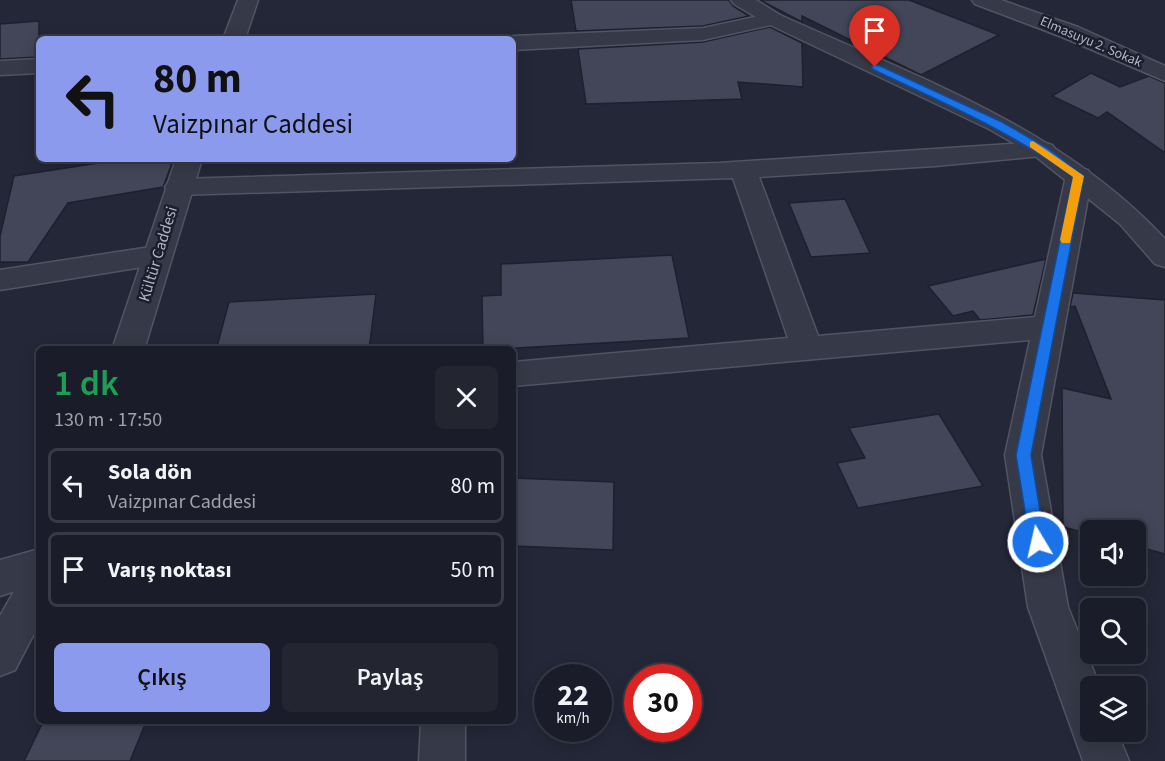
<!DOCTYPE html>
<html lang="tr">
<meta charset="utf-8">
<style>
:root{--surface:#1a1d29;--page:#232631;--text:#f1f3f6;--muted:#9fa2a8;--line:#383b46;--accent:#8c9aee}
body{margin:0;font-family:"Source Sans 3",sans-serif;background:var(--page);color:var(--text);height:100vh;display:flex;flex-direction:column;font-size:22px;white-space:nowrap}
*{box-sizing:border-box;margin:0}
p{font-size:20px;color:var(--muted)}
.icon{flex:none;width:33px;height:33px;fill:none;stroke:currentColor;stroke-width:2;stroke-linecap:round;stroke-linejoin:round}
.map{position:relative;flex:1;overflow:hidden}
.details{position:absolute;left:36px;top:346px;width:480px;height:378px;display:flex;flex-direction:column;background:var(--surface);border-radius:9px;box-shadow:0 3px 15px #0003,0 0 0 2px var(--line)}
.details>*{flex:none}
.top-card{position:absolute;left:36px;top:36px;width:480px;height:126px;border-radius:9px;box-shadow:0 3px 15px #0003,0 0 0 2px var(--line);background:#8c9aee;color:#111;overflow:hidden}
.tools{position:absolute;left:1080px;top:520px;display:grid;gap:12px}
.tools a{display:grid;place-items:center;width:66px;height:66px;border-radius:9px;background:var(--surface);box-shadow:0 3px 15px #0003,0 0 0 2px var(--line);font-size:30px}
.speed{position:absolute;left:534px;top:664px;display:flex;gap:12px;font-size:30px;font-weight:700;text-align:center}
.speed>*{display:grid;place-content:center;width:78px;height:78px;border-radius:50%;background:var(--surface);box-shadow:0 3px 15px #0003,0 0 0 2px var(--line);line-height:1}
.speed small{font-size:15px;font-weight:400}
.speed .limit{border:9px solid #d22;background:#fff;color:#111}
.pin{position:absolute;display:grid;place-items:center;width:51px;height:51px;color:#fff;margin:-62px -26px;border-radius:50% 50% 50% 0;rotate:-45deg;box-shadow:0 0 6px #0007}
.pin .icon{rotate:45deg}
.me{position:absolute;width:66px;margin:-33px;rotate:351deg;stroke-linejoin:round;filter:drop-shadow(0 0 4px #0008)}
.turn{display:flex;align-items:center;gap:21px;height:126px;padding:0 18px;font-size:27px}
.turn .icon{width:78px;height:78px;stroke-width:2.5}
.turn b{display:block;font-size:42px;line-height:51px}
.round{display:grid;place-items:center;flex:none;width:63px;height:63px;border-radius:9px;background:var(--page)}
.overview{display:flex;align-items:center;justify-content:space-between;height:102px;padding:0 18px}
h1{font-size:36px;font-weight:600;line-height:45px;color:#1e9e55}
.action{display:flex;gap:12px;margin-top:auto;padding:12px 18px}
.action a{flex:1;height:69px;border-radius:9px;background:var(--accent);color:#111;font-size:24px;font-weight:600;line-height:69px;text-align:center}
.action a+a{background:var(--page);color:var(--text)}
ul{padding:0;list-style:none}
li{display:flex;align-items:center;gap:18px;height:75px;margin:0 12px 9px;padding:0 6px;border:3px solid var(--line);border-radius:9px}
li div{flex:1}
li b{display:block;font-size:22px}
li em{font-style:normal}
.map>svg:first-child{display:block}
.building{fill:#424658;stroke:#1d202e;stroke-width:1.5}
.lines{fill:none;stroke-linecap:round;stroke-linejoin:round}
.minor-casing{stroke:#515462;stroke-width:3}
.tertiary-casing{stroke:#515462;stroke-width:3}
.minor{fill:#363947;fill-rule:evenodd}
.tertiary{fill:#363947;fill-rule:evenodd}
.route{fill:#1a73e8;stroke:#114b97;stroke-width:1.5}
.slow{fill:#f59e0b}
.labels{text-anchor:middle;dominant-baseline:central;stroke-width:5;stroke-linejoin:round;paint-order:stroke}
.far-street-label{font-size:14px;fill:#b1b4c4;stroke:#1b1e2c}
.street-label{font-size:16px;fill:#b1b4c4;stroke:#1b1e2c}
</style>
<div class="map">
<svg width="1165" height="761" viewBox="0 0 1165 761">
<rect width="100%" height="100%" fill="#232737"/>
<g class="building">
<path d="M 571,0 L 729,0 L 733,6 L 749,16 L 703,26 L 576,31 Z"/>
<path d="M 760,0 L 909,0 L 999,35 L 921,75 L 802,16 L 802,22 Z"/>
<path d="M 39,21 L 39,57 L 0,59 L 0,24 Z"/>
<path d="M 770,27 L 802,43 L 803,87 L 738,82 L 742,99 L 586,104 L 578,49 L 703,42 Z"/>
<path d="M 1091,73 L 1120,87 L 1149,76 L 1165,83 L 1165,153 L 1107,112 L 1098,118 L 1052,96 Z"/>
<path d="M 124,159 L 170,159 L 171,166 L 163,187 L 68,203 L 28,262 L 0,262 L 0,236 L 14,176 Z"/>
<path d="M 845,199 L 870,253 L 811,257 L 789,203 Z"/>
<path d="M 672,255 L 689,338 L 483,350 L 482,296 L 501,295 L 501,264 Z"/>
<path d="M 1046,259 L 1033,315 L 980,320 L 973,311 L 953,316 L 928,286 Z"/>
<path d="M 1073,293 L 1165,300 L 1165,554 L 1136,546 L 1136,531 L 1090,531 L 1090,534 L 1063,527 L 1062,388 L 1111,399 L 1075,306 L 1070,307 Z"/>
<path d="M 376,294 L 369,350 L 216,350 L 229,302 Z"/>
<path d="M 939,414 L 983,486 L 858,508 L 837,463 L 865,458 L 849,428 Z"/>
<path d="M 513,478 L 614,482 L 613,550 L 513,546 Z"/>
<path d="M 43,722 L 146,722 L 130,761 L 24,761 Z"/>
</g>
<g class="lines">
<g class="minor-casing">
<g id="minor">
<path d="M 972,0 L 1001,0 L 1078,27 L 1165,66 L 1165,81 L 1062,37 L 975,4 Z"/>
<path d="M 773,13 L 780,15 L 784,19 L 780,23 L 703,40 L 513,50 L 513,39 L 505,39 L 513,36 L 703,28 Z"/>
<path d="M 39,59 L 39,73 L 0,75 L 0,61 Z"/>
<path d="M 1043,142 L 1052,145 L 1056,150 L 1052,155 L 935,166 L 759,177 L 818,336 L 1035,317 L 1066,176 L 1070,170 L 1079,168 L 1088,170 L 1092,176 L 1041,455 L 1068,607 L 1100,687 L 1090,687 L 1090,732 L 1117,732 L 1129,761 L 1083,761 L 1028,607 L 1005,455 L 1030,340 L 513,386 L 513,362 L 788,338 L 733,178 L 178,195 L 169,193 L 165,187 L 169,181 L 178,179 L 719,163 Z"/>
<path d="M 157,246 L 167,249 L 171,256 L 167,263 L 0,290 L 0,270 Z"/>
<path d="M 39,549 L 39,583 L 0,596 L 0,560 Z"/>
<path d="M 421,722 L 465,722 L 465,761 L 419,761 Z"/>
</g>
</g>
<g class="tertiary-casing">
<g id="tertiary">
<path d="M 238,0 L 258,0 L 245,39 L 223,39 Z"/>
<path d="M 731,0 L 756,0 L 780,15 C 915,76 1062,128 1165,239 L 1165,267 L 1155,264 L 1120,224 L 1034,155 L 989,129 L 766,23 L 734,4 Z"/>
<path d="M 176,159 L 202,159 L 144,350 L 112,350 Z"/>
<path d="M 39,567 L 39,624 L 15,670 L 0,676 L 0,616 L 25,572 Z"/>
</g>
</g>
<use href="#minor" class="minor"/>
<use href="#tertiary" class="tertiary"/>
</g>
<path class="route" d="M 872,65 L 878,65 L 1002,122 L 1047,148 L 1084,176 L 1031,455 L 1045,542 L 1043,547 L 1038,549 L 1032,547 L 1030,542 L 1016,455 L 1073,177 C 1011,131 941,102 872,69 Z"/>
<path class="slow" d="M 1033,141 L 1084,176 L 1070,243 L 1062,243 L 1060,240 L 1073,177 L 1030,147 L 1030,142 Z"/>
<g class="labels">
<g class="far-street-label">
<text transform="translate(1091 42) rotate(23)">Elmasuyu 2. Sokak</text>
</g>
<g class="street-label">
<text transform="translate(158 254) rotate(-73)">Kültür Caddesi</text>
</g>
</g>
</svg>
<div class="tools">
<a><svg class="icon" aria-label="sound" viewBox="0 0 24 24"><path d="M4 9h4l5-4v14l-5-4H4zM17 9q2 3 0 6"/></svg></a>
<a><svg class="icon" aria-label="search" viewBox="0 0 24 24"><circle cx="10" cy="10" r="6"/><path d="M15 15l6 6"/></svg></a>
<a><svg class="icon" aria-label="layers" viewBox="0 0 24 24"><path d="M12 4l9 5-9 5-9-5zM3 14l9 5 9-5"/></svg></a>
</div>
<div class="speed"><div>22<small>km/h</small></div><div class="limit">30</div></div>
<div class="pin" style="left:875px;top:67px;background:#d93025"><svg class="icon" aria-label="arrive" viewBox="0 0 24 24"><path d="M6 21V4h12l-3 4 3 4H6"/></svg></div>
<svg class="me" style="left:1038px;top:542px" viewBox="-20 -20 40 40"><circle r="17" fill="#1a73e8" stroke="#fff" stroke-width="3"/><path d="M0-11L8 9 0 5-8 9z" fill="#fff"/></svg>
<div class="top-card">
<div class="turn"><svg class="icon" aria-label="left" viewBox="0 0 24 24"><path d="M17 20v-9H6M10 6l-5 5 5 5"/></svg><div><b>80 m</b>Vaizpınar Caddesi</div></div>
</div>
<section class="details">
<div class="overview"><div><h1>1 dk</h1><p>130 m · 17:50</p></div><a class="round"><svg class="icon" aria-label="close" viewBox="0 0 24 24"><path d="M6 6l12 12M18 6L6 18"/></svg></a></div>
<ul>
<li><svg class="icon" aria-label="left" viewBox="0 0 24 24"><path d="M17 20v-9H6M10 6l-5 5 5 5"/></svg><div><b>Sola dön</b><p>Vaizpınar Caddesi</p></div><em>80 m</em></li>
<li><svg class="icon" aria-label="arrive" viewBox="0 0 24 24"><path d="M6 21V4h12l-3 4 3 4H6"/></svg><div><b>Varış noktası</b></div><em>50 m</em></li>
</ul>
<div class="action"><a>Çıkış</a><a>Paylaş</a></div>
</section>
</div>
